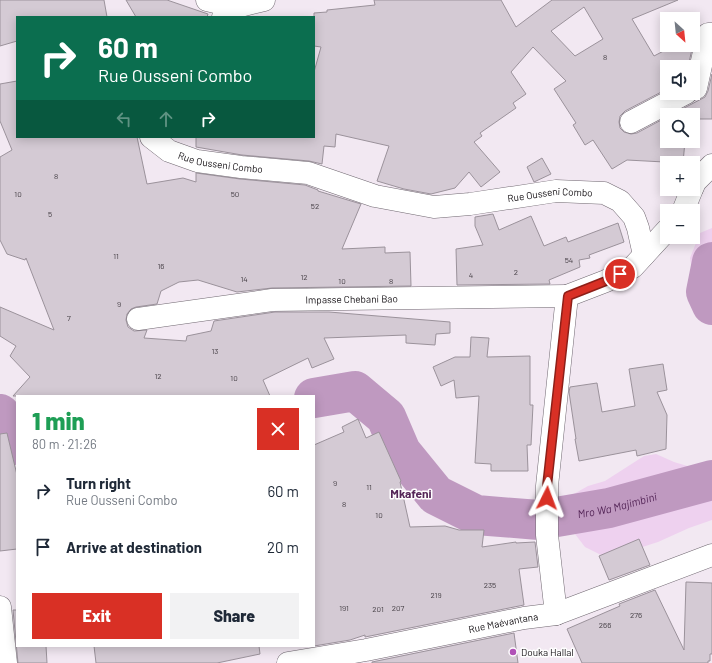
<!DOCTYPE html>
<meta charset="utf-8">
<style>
:root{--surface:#fff;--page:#f2f2f3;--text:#1f2937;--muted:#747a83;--accent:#d93025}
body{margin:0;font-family:Barlow,sans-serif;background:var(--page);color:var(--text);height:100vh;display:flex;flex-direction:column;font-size:15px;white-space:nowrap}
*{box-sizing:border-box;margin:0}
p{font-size:13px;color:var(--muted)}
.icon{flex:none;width:22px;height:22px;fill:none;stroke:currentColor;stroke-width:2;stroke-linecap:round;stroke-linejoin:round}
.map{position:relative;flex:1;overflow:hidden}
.panel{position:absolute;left:16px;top:395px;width:299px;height:252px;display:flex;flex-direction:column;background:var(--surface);border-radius:0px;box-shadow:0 2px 10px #0003}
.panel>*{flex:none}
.guide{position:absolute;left:16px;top:16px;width:299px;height:122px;border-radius:0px;box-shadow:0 2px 10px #0003;background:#0b6e4f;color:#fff;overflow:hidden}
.needle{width:26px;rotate:153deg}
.controls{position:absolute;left:660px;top:12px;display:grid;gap:8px}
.controls a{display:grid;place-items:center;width:40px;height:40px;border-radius:0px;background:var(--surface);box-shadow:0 2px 10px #0003;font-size:20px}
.pin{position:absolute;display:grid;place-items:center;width:34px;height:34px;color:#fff;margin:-17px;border:2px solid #fff;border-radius:50%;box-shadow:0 1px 4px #0007}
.me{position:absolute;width:44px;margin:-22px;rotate:3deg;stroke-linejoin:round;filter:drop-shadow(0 0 3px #0008)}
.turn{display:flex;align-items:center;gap:14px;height:84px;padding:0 16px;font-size:18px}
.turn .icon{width:52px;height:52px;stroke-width:2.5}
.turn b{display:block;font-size:28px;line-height:34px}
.lanes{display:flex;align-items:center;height:38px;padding:0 16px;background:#0003;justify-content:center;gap:20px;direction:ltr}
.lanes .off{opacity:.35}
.round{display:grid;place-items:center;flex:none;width:42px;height:42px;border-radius:0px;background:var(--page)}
.head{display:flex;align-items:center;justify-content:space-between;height:68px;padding:0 16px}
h1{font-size:24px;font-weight:800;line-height:30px;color:#1e9e55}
.cta{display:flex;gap:8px;margin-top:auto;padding:8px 16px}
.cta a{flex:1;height:46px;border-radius:0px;background:var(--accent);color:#fff;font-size:16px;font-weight:800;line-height:46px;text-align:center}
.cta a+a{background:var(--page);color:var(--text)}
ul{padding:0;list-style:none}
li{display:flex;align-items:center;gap:12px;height:56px;padding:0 16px}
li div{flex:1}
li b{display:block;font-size:15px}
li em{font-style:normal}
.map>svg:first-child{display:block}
.green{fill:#eed1ef}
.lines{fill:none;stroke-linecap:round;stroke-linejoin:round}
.river{stroke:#bf99c0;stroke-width:40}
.building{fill:#d4cad4;stroke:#9b929b;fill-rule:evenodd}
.minor-casing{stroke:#706871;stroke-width:23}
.minor{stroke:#fff;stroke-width:22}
.route-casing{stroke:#8d1f18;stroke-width:10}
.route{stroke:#d93025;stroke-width:7}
.poi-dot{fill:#b150b7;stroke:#fff;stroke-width:1.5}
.labels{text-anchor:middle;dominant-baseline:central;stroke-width:3;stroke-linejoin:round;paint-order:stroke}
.number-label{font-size:8px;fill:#453f45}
.street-label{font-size:10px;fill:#151115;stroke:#fff}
.poi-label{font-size:10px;fill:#151115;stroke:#fff;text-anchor:start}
.water-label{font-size:11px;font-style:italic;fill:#532456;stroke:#fff}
.quarter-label{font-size:12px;font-weight:bold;fill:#552658;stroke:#fff}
</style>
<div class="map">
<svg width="712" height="663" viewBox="0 0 712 663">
<rect width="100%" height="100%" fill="#f2e8f2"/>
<g class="green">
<path d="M 712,228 L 712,300 L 695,287 L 690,258 L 700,233 Z"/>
<path d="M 656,454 L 674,462 L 694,468 L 712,461 L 712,520 L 689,528 L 658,542 L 633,550 L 605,557 L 585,547 L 575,534 L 567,515 L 572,495 L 588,486 L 605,481 L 644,456 Z"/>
</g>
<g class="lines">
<g class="river">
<path d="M 712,262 L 706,292 L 712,305"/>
<path id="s1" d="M 314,398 L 355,391 L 386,417 L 401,452 L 436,495 L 476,515 L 539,520 L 609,508 L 712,480"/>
<path d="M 0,414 L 9,425 L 17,445"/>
</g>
</g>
<g class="building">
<path d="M 0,0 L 104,0 L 107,17 L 17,17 L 17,41 L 0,46 Z"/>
<path d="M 126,0 L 167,0 L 208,14 L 207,17 L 136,17 Z"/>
<path d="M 374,0 L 501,0 L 516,27 L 552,0 L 678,0 L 632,19 L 654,56 L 675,45 L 691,45 L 692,49 L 688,67 L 667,67 L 667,89 L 625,111 L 620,116 L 619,122 L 620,128 L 624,132 L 631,134 L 637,133 L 667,117 L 667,141 L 685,141 L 683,163 L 627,160 L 612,169 L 593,140 L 585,145 L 573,125 L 576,123 L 554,89 L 566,81 L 533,47 L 511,72 L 526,94 L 513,103 L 516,108 L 480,133 L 482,136 L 474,142 L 500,172 L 481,187 L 469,172 L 455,188 L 431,194 L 404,189 L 377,181 L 389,146 L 336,134 L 335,147 L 324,146 L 322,164 L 309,161 L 242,155 L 196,147 L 196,137 L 314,137 L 314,72 L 321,47 L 314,46 L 314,13 L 327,12 L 327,10 L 375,5 ZM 584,7 L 603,39 L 575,56 L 551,31 Z"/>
<path d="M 712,74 L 712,119 L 693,119 L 693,115 L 671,115 L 705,97 L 708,91 Z"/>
<path d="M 17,81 L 17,137 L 137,137 L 147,184 L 183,178 L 196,182 L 196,173 L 240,179 L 305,185 L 318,190 L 318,191 L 361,204 L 342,249 L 385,247 L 385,253 L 410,252 L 411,286 L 272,288 L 237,292 L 198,280 L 179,282 L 161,291 L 157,304 L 136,307 L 131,309 L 127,314 L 126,320 L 128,327 L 134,331 L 147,330 L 144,338 L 186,341 L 187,336 L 211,331 L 214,321 L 275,312 L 329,312 L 450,322 L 450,333 L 436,334 L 435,345 L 406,343 L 406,335 L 324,338 L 334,359 L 312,368 L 308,358 L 263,380 L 270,396 L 13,396 L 30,377 L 10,356 L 16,346 L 0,336 L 0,307 L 54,330 L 26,258 L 25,260 L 7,254 L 0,240 L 0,157 L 12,150 L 0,121 L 0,84 Z"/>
<path d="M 542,158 L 551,174 L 534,182 L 527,167 Z"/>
<path d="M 493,214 L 499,230 L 531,216 L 544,246 L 566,237 L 568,242 L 618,223 L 624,242 L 589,255 L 590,258 L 579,260 L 580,267 L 549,280 L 550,284 L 457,285 L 456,249 L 483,245 L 475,226 L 475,217 Z"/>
<path d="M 471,337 L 489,338 L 487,357 L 530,356 L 530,405 L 533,405 L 531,445 L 527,445 L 528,471 L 491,471 L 491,464 L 475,463 L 479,396 L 456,398 L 454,380 L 441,386 L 433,367 L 455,357 L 470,357 Z"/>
<path d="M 663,364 L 667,390 L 657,392 L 667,415 L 666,449 L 637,456 L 636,450 L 579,461 L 575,439 L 576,439 L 569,392 L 570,387 L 597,383 L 602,412 L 635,406 L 629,369 Z"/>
<path d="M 358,419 L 366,438 L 379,432 L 401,481 L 400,482 L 410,527 L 445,526 L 459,530 L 484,530 L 482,547 L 516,542 L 516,543 L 535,542 L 538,567 L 519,569 L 524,605 L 365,637 L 365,635 L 350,640 L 314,646 L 314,445 L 344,432 L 342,427 Z"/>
<path d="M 7,433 L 17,475 L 17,549 L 0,551 L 0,434 Z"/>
<path d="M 639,539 L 650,565 L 609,580 L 599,556 Z"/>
<path d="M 686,582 L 712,583 L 712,654 L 710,654 L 710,661 L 708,661 L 708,663 L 582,663 L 567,629 L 620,606 L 619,604 L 655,590 L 684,650 Z"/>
<path d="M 13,610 L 17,610 L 17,646 L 46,646 L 47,663 L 18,663 Z"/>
<path d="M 514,633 L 518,663 L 372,663 L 372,662 Z"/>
<path d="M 94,646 L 259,646 L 260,654 L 217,663 L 96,663 Z"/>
</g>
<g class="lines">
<g class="minor-casing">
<g id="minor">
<path d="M 207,0 L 236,7"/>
<path d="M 223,17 L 236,7 L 264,0"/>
<path d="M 693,89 L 696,88 L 708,34 L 712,34"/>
<path d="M 631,122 L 686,93"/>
<path id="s2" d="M 151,137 L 169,151 L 197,161 L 241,167 L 308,173 L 375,196 L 434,207 L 470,204 L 556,191 L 604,193 L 620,201 L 634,217 L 638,228 L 644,255 L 633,267 L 606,281 L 567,296 L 547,486 L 547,535 L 556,614"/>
<path d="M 693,187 L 695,182 L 712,165"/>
<path d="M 683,211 L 692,189"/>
<path d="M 644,255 L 667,230"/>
<path id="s3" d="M 138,319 L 272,300 L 567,296"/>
<path d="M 0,607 L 6,663"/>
<path id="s4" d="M 288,663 L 366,650 L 524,618 L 556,614 L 712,555"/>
</g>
</g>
<use href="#minor" class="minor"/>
</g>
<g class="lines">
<g class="route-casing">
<path id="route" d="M 547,498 L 547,486 L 568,296 L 606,281 L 620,274"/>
</g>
<use href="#route" class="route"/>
</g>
<circle class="poi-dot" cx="513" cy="652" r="4"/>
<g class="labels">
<g class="number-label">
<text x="605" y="57">8</text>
<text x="56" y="176">8</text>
<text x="18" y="194">10</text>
<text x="235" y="194">50</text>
<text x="315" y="206">52</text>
<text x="50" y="214">5</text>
<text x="116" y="256">11</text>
<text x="569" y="260">54</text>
<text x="161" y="266">16</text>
<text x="516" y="272">2</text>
<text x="471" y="275">4</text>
<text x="304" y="277">12</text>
<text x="244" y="279">14</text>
<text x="342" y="281">10</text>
<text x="391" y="281">8</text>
<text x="119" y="304">9</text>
<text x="69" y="318">7</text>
<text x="215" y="351">13</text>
<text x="158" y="376">12</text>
<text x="234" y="378">10</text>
<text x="335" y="483">9</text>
<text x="369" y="487">11</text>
<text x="344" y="504">8</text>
<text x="379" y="515">10</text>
<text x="490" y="585">235</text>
<text x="436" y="595">219</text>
<text x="344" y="608">191</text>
<text x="398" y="608">207</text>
<text x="378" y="609">201</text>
<text x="636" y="615">276</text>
<text x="605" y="625">266</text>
</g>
<g class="street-label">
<text stroke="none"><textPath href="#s2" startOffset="76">Rue Ousseni Combo</textPath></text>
<text stroke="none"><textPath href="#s2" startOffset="412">Rue Ousseni Combo</textPath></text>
<text stroke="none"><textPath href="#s3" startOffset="215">Impasse Chebani Bao</textPath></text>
<text stroke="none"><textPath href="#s4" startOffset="219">Rue Maévantana</textPath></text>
</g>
<g class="poi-label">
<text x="521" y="652">Douka Hallal</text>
</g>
<g class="water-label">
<text stroke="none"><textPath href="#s1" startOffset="363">Mro Wa Majimbini</textPath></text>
</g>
<g class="quarter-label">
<text x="411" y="493">Mkafeni</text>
</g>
</g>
</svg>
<div class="controls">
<a><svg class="needle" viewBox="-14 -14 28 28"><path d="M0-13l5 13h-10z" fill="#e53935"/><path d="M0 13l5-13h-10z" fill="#747a83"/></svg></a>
<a><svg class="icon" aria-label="sound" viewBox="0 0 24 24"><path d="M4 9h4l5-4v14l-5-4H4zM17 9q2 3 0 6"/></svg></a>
<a><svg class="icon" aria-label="search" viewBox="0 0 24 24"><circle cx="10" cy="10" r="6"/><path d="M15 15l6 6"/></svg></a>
<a>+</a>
<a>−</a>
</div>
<div class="pin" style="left:620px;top:274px;background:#d93025"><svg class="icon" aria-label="arrive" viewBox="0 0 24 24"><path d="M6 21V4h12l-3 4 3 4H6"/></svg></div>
<svg class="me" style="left:547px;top:498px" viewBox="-20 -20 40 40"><path d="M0-17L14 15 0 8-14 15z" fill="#d93025" stroke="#fff" stroke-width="4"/></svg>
<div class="guide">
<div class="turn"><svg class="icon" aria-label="right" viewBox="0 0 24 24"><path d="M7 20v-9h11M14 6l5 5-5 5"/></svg><div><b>60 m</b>Rue Ousseni Combo</div></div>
<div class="lanes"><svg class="icon off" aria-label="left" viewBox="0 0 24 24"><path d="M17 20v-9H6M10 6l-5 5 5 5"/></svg><svg class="icon off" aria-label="ahead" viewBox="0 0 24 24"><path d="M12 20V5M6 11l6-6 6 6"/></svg><svg class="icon" aria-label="right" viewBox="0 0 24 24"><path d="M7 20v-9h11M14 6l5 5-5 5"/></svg></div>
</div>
<section class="panel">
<div class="head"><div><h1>1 min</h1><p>80 m · 21:26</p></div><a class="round" style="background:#d93025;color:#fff"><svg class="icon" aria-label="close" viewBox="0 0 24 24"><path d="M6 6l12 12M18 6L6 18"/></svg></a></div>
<ul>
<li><svg class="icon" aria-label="right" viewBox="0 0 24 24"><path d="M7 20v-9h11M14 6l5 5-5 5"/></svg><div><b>Turn right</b><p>Rue Ousseni Combo</p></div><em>60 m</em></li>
<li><svg class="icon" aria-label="arrive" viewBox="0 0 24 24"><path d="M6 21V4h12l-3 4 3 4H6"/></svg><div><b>Arrive at destination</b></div><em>20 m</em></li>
</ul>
<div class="cta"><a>Exit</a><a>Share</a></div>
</section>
</div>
